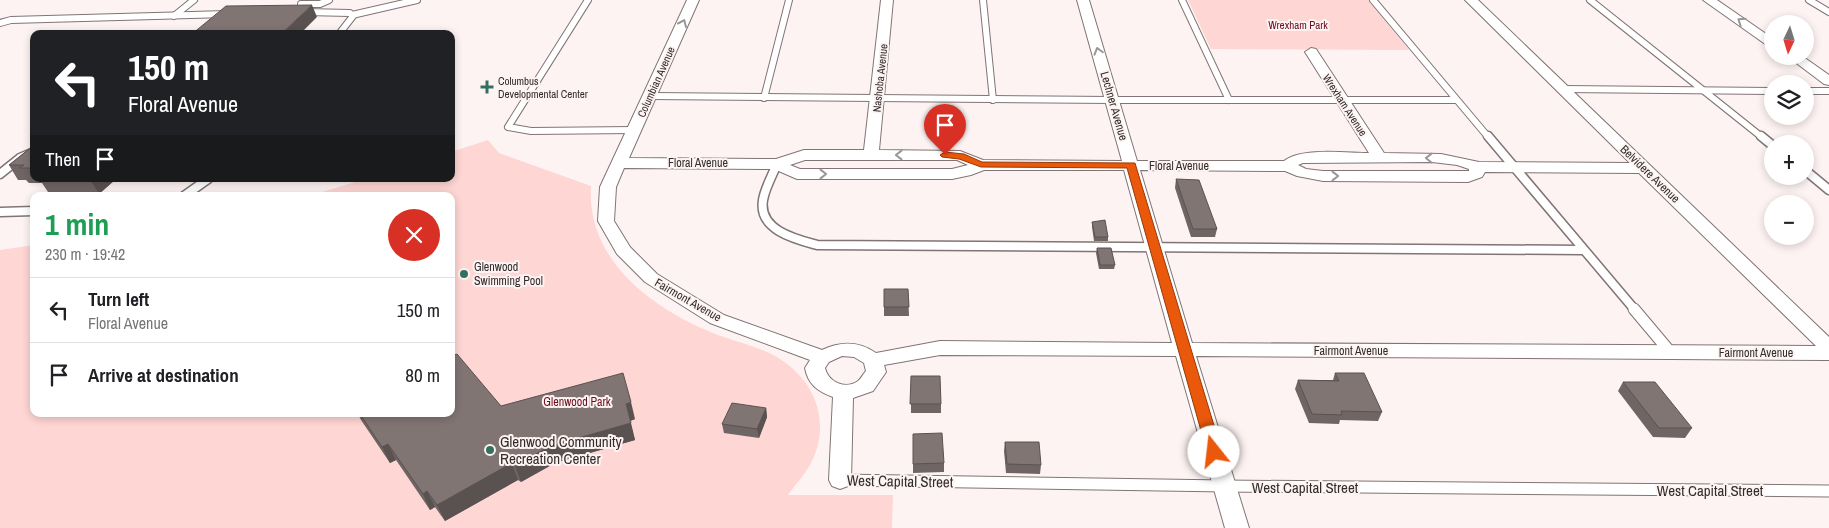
<!DOCTYPE html>
<meta charset="utf-8">
<style>
:root{--surface:#fff;--page:#f6f6f6;--text:#202124;--muted:#757577;--line:#e0e0e0}
body{margin:0;font-family:"Archivo Narrow",sans-serif;background:var(--page);color:var(--text);height:100vh;display:flex;flex-direction:column;font-size:19px;white-space:nowrap}
*{box-sizing:border-box;margin:0}
p{font-size:16px;color:var(--muted)}
.icon{flex:none;width:28px;height:28px;fill:none;stroke:currentColor;stroke-width:2;stroke-linecap:round;stroke-linejoin:round}
.map{position:relative;flex:1;overflow:hidden}
.side{position:absolute;left:30px;top:192px;width:425px;height:225px;display:flex;flex-direction:column;background:var(--surface);border-radius:10px;box-shadow:0 2px 8px #0003}
.side>*{flex:none}
.hud{position:absolute;left:30px;top:30px;width:425px;height:152px;border-radius:10px;box-shadow:0 2px 8px #0003;background:#202124;color:#fff;overflow:hidden}
.needle{width:32px;rotate:184deg}
.tools{position:absolute;left:1764px;top:15px;display:grid;gap:10px}
.tools a{display:grid;place-items:center;width:50px;height:50px;border-radius:50%;background:var(--surface);box-shadow:0 2px 8px #0003;font-size:25px}
.pin{position:absolute;display:grid;place-items:center;width:42px;height:42px;color:#fff;margin:-51px -21px;border-radius:50% 50% 50% 0;rotate:-45deg;box-shadow:0 0 5px #0007}
.pin .icon{rotate:45deg}
.me{position:absolute;width:55px;margin:-28px;rotate:344deg;stroke-linejoin:round;filter:drop-shadow(0 0 4px #0008)}
.turn{display:flex;align-items:center;gap:18px;height:105px;padding:0 15px;font-size:22px}
.turn .icon{width:65px;height:65px;stroke-width:2.5}
.turn b{display:block;font-size:35px;line-height:42px}
.then{display:flex;align-items:center;height:48px;padding:0 15px;background:#0003;gap:10px;font-size:19px}
.round{display:grid;place-items:center;flex:none;width:52px;height:52px;border-radius:26px;background:var(--page)}
.headline{display:flex;align-items:center;justify-content:space-between;height:85px;padding:0 15px}
h1{font-size:30px;font-weight:800;line-height:38px;color:#1e9e55}
ul{padding:0;list-style:none}
li{display:flex;align-items:center;gap:15px;height:65px;padding:0 15px;border-top:1px solid var(--line)}
li div{flex:1}
li b{display:block;font-size:19px}
li em{font-style:normal}
.map>svg:first-child{display:block}
.green{fill:#fed6d4}
.lines{fill:none;stroke-linecap:round;stroke-linejoin:round}
.service-far2-casing{stroke:#807474;stroke-width:8}
.service-far1-casing{stroke:#807474;stroke-width:11}
.service-casing{stroke:#807474;stroke-width:13}
.minor-casing{stroke:#807474;stroke-width:2}
.service-far2{stroke:#fff;stroke-width:6}
.service-far1{stroke:#fff;stroke-width:8}
.service{stroke:#fff;stroke-width:11}
.minor{fill:#fff;fill-rule:evenodd}
.wall{fill:#6f6564}
.shaded-wall{fill:#5a5251}
.building{fill:#817574;stroke:#5a5251}
.oneway{stroke:#989696}
.route{fill:#ea580c;stroke:#983908}
.poi-dot{fill:#33715e;stroke:#fef3f3;stroke-width:2}
.labels{text-anchor:middle;dominant-baseline:central;stroke-width:4;stroke-linejoin:round;paint-order:stroke}
.far-park-label{font-size:11px;fill:#6a0f1c;stroke:#fef3f3}
.far-street-label{font-size:11px;fill:#322d2c;stroke:#fef3f3}
.far-poi-label{font-size:11px;fill:#322d2c;stroke:#fef3f3;text-anchor:start}
.street-label{font-size:12px;fill:#322d2c;stroke:#fef3f3}
.poi-label{font-size:12px;fill:#322d2c;stroke:#fef3f3;text-anchor:start}
.park-label{font-size:12px;fill:#6a0f1c;stroke:#fef3f3}
.near-poi-label{font-size:15px;fill:#322d2c;stroke:#fef3f3;text-anchor:start}
.near-street-label{font-size:15px;fill:#322d2c;stroke:#fef3f3}
</style>
<div class="map">
<svg width="1829" height="528" viewBox="0 0 1829 528">
<rect width="100%" height="100%" fill="#fef3f3"/>
<g class="green">
<path d="M 1188,0 L 1368,0 L 1409,50 L 1211,49 Z"/>
<path d="M 488,140 L 499,153 L 591,186 C 586,259 651,308 713,333 C 735,342 760,346 780,359 C 815,381 831,422 812,461 C 806,474 796,483 788,495 L 893,495 L 892,528 L 0,528 L 0,250 L 34,245 L 34,414 L 451,414 L 451,196 L 309,196 L 365,179 L 451,179 L 451,152 Z"/>
</g>
<g class="lines">
<g class="service-far2-casing">
<g id="service-far2">
<path d="M 588,0 L 508,127 L 531,131 L 634,130"/>
<path d="M 983,0 L 993,100"/>
<path d="M 1182,0 L 1229,100"/>
<path d="M 1373,0 L 1489,138"/>
<path d="M 1590,0 L 1763,138"/>
<path d="M 1809,0 L 1829,12"/>
<path d="M 301,4 L 320,4 L 329,0"/>
<path d="M 305,12 L 350,13 L 353,16 L 339,34"/>
<path d="M 352,15 L 417,0"/>
<path d="M 174,16 L 194,0"/>
<path d="M 0,23 L 11,20 L 227,14"/>
<path d="M 1563,89 L 1772,91"/>
<path d="M 1805,91 L 1829,91"/>
<path d="M 650,96 L 1113,100 L 1456,100"/>
<path d="M 764,98 L 789,0"/>
</g>
</g>
<g class="service-far1-casing">
<g id="service-far1">
<path d="M 1488,136 L 1635,310"/>
<path d="M 1761,136 L 1772,145"/>
<path d="M 777,164 C 772,176 765,188 763,200 C 758,230 795,239 817,245 L 1583,250"/>
<path d="M 1805,170 L 1829,190"/>
<path d="M 0,174 L 20,158 L 34,152"/>
<path d="M 184,196 L 208,179"/>
<path d="M 0,212 L 34,211"/>
</g>
</g>
<g class="service-casing">
<g id="service">
<path d="M 1634,309 L 1671,353"/>
<path d="M 840,480 L 1225,486 L 1829,491"/>
</g>
</g>
<g class="minor-casing">
<g id="minor">
<path d="M 687,0 L 699,0 L 629,158 L 776,159 L 804,150 L 864,150 L 881,0 L 893,0 L 879,150 L 960,151 L 983,160 L 1122,161 L 1077,0 L 1089,0 L 1137,161 L 1284,161 C 1301,147 1347,153 1369,153 L 1305,52 L 1311,48 L 1316,49 L 1384,153 L 1441,154 L 1479,162 L 1630,163 L 1465,0 L 1478,0 L 1829,337 L 1829,360 L 1196,356 L 1249,528 L 1225,528 L 1176,356 L 940,355 L 884,365 L 886,372 L 873,391 L 853,398 L 851,480 L 848,486 L 840,489 L 832,486 L 829,480 L 833,397 C 817,391 808,384 805,368 L 810,360 L 710,323 L 645,282 L 617,254 L 598,221 L 600,187 ZM 805,160 L 957,160 L 968,165 L 952,169 L 800,169 L 790,165 ZM 1432,162 L 1457,165 L 1469,169 L 1469,171 L 1323,171 L 1306,169 L 1298,165 L 1303,163 ZM 624,168 L 774,169 L 797,179 L 952,179 L 971,175 L 984,170 L 1124,170 L 1172,343 L 940,341 L 876,353 C 858,341 841,341 822,350 L 724,315 L 657,274 L 630,247 L 614,221 L 616,187 ZM 1140,170 L 1285,171 L 1297,176 L 1323,181 L 1468,182 L 1482,177 L 1485,172 L 1639,173 L 1816,346 L 1192,343 ZM 842,356 L 854,357 L 864,363 L 866,371 C 863,374 861,379 858,381 C 845,390 828,382 825,368 L 829,362 Z"/>
<path d="M 1703,0 L 1717,0 L 1772,38 L 1772,47 L 1768,46 Z"/>
<path d="M 1787,56 L 1802,56 L 1829,75 L 1829,85 L 1824,84 Z"/>
</g>
</g>
<use href="#service-far2" class="service-far2"/>
<use href="#service-far1" class="service-far1"/>
<use href="#service" class="service"/>
<use href="#minor" class="minor"/>
</g>
<g class="wall">
<path d="M 34,145 L 34,179 L 116,179 L 99,194 L 50,195 L 42,183 L 29,183 L 26,180 L 18,180 L 9,165 Z"/>
<path d="M 1176,179 L 1217,229 L 1215,237 L 1191,237 L 1175,188 Z"/>
<path d="M 1092,222 L 1108,237 L 1108,241 L 1094,241 L 1092,227 Z"/>
<path d="M 1097,248 L 1115,265 L 1114,269 L 1099,269 L 1096,253 Z"/>
<path d="M 884,289 L 908,289 L 909,316 L 884,316 Z"/>
<path d="M 1335,373 L 1382,412 L 1378,421 L 1340,420 L 1339,424 L 1309,423 L 1295,389 L 1298,380 L 1333,380 Z"/>
<path d="M 911,376 L 941,404 L 941,413 L 911,413 Z"/>
<path d="M 1623,382 L 1692,428 L 1685,438 L 1653,437 L 1618,391 Z"/>
<path d="M 501,406 L 635,419 L 630,421 L 635,440 L 555,463 L 521,482 L 518,480 L 445,521 L 435,507 L 430,510 L 396,460 L 390,463 L 361,420 L 358,414 L 451,414 Z"/>
<path d="M 766,408 L 767,417 L 759,438 L 724,433 L 722,424 Z"/>
<path d="M 913,434 L 944,463 L 944,472 L 913,473 Z"/>
<path d="M 1005,442 L 1041,465 L 1040,474 L 1006,473 L 1004,451 Z"/>
</g>
<g class="shaded-wall">
<path d="M 312,5 L 317,17 L 300,34 L 281,34 Z"/>
<path d="M 90,179 L 116,179 L 99,194 Z"/>
<path d="M 631,402 L 635,419 L 630,421 L 626,404 Z"/>
<path d="M 766,408 L 767,417 L 759,438 L 757,429 Z"/>
<path d="M 631,423 L 635,440 L 555,463 L 521,482 L 515,466 L 550,446 Z"/>
<path d="M 388,444 L 396,460 L 390,463 L 382,447 Z"/>
<path d="M 512,463 L 518,480 L 445,521 L 437,505 Z"/>
<path d="M 427,491 L 435,507 L 430,510 L 423,494 Z"/>
</g>
<g class="building">
<path d="M 312,5 L 281,34 L 192,34 L 226,6 Z"/>
<path d="M 34,145 L 34,168 L 19,168 L 24,165 L 9,165 Z"/>
<path d="M 42,179 L 91,179 L 40,180 Z"/>
<path d="M 1176,179 L 1199,180 L 1217,229 L 1193,229 Z"/>
<path d="M 1105,220 L 1108,237 L 1095,237 L 1092,222 Z"/>
<path d="M 1097,248 L 1111,248 L 1115,265 L 1100,265 Z"/>
<path d="M 884,289 L 908,289 L 909,307 L 884,307 Z"/>
<path d="M 457,354 L 501,406 L 623,373 L 631,402 L 626,404 L 631,423 L 550,446 L 515,466 L 512,463 L 437,505 L 427,491 L 423,494 L 388,444 L 382,447 L 360,414 L 451,414 L 451,356 Z"/>
<path d="M 1335,373 L 1364,373 L 1382,412 L 1341,411 L 1342,415 L 1312,414 L 1298,380 L 1339,381 Z"/>
<path d="M 911,376 L 940,376 L 941,404 L 910,404 Z"/>
<path d="M 1623,382 L 1655,382 L 1692,428 L 1659,428 Z"/>
<path d="M 732,403 L 766,408 L 757,429 L 722,424 Z"/>
<path d="M 942,433 L 944,463 L 913,464 L 913,434 Z"/>
<path d="M 1005,442 L 1039,442 L 1041,465 L 1007,464 Z"/>
</g>
<defs><path id="oneway-chevron" d="M-2-3.5L2.5 0L-2 3.5" fill="none" stroke-width="1.6" stroke-linecap="round" stroke-linejoin="round" transform="scale(1.25)"/></defs>
<g class="oneway">
<use href="#oneway-chevron" transform="translate(1741 21) rotate(-146)"/>
<use href="#oneway-chevron" transform="translate(683 23) rotate(-66)"/>
<use href="#oneway-chevron" transform="translate(1098 51) rotate(-106)"/>
<use href="#oneway-chevron" transform="translate(899 155) rotate(-180)"/>
<use href="#oneway-chevron" transform="translate(1429 158) rotate(-179)"/>
<use href="#oneway-chevron" transform="translate(823 174)"/>
<use href="#oneway-chevron" transform="translate(1335 176)"/>
</g>
<path class="route" d="M 945,152 L 964,154 L 982,162 L 1135,163 L 1222,452 L 1219,456 L 1214,457 L 1210,456 L 1207,452 L 1127,168 L 981,167 L 959,159 L 942,157 L 940,155 Z"/>
<g class="poi-dot">
<path d="M484.5 79.5h5v5h5v5h-5v5h-5v-5h-5v-5h5z"/>
<circle cx="464" cy="274" r="5"/>
<circle cx="490" cy="450" r="5"/>
</g>
<g class="labels">
<g class="far-park-label">
<text x="1298" y="25">Wrexham Park</text>
</g>
<g class="far-street-label">
<text transform="translate(880 78) rotate(-84)">Nashoba Avenue</text>
<text transform="translate(656 82) rotate(-66)">Columbian Avenue</text>
<text transform="translate(1345 105) rotate(57)">Wrexham Avenue</text>
</g>
<g class="far-poi-label">
<text x="498" y="81">Columbus<tspan x="498" dy="13">Developmental Center</tspan></text>
</g>
<g class="street-label">
<text transform="translate(1114 106) rotate(74)">Lechner Avenue</text>
<text x="698" y="163">Floral Avenue</text>
<text x="1179" y="166">Floral Avenue</text>
<text transform="translate(1650 174) rotate(44)">Belvidere Avenue</text>
<text transform="translate(688 300) rotate(30)">Fairmont Avenue</text>
<text x="1351" y="351">Fairmont Avenue</text>
<text x="1756" y="353">Fairmont Avenue</text>
</g>
<g class="poi-label">
<text x="474" y="267">Glenwood<tspan x="474" dy="14">Swimming Pool</tspan></text>
</g>
<g class="park-label">
<text x="577" y="402">Glenwood Park</text>
</g>
<g class="near-poi-label">
<text x="500" y="441">Glenwood Community<tspan x="500" dy="17">Recreation Center</tspan></text>
</g>
<g class="near-street-label">
<text transform="translate(900 481) rotate(1)">West Capital Street</text>
<text x="1305" y="487">West Capital Street</text>
<text x="1710" y="490">West Capital Street</text>
</g>
</g>
</svg>
<div class="tools">
<a><svg class="needle" viewBox="-14 -14 28 28"><path d="M0-13l5 13h-10z" fill="#e53935"/><path d="M0 13l5-13h-10z" fill="#757577"/></svg></a>
<a><svg class="icon" aria-label="layers" viewBox="0 0 24 24"><path d="M12 4l9 5-9 5-9-5zM3 14l9 5 9-5"/></svg></a>
<a>+</a>
<a>−</a>
</div>
<div class="pin" style="left:945px;top:155px;background:#d93025"><svg class="icon" aria-label="arrive" viewBox="0 0 24 24"><path d="M6 21V4h12l-3 4 3 4H6"/></svg></div>
<svg class="me" style="left:1214px;top:452px" viewBox="-20 -20 40 40"><circle r="19" fill="#fff"/><path d="M0-13L10 11 0 6-10 11z" fill="#ea580c"/></svg>
<div class="hud">
<div class="turn"><svg class="icon" aria-label="left" viewBox="0 0 24 24"><path d="M17 20v-9H6M10 6l-5 5 5 5"/></svg><div><b>150 m</b>Floral Avenue</div></div>
<div class="then">Then<svg class="icon" aria-label="arrive" viewBox="0 0 24 24"><path d="M6 21V4h12l-3 4 3 4H6"/></svg></div>
</div>
<section class="side">
<div class="headline"><div><h1>1 min</h1><p>230 m · 19:42</p></div><a class="round" style="background:#d93025;color:#fff"><svg class="icon" aria-label="close" viewBox="0 0 24 24"><path d="M6 6l12 12M18 6L6 18"/></svg></a></div>
<ul>
<li><svg class="icon" aria-label="left" viewBox="0 0 24 24"><path d="M17 20v-9H6M10 6l-5 5 5 5"/></svg><div><b>Turn left</b><p>Floral Avenue</p></div><em>150 m</em></li>
<li><svg class="icon" aria-label="arrive" viewBox="0 0 24 24"><path d="M6 21V4h12l-3 4 3 4H6"/></svg><div><b>Arrive at destination</b></div><em>80 m</em></li>
</ul>
</section>
</div>
